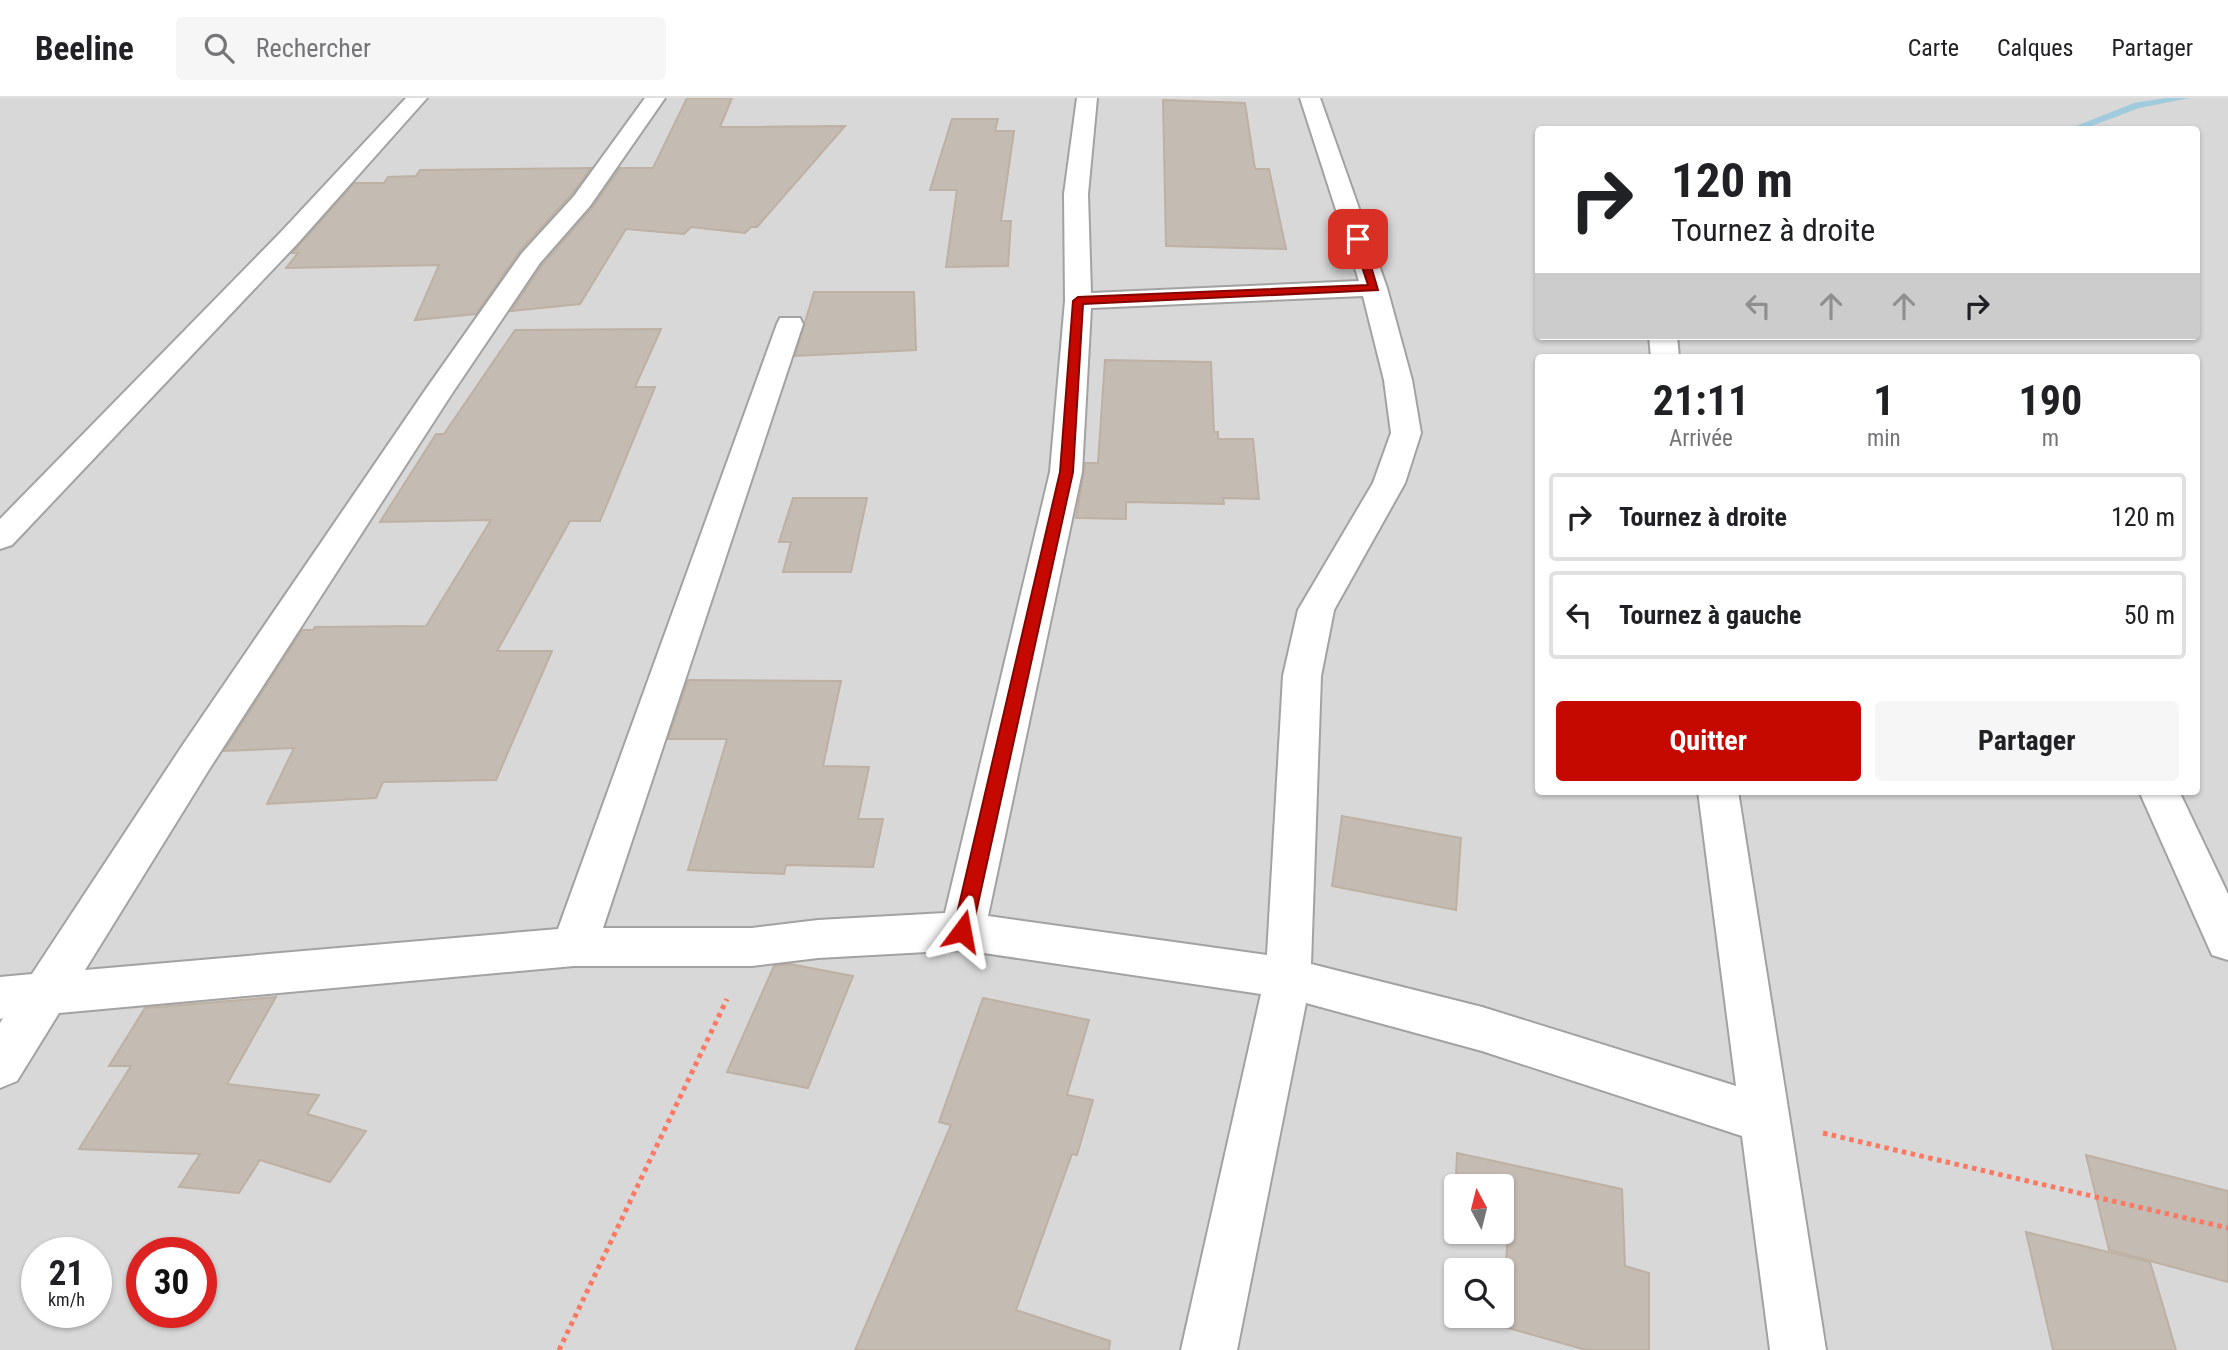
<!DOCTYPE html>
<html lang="fr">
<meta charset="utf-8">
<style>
:root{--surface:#fff;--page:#f6f6f6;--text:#202124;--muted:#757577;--line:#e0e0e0;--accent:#c60900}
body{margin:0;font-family:"Roboto Condensed",sans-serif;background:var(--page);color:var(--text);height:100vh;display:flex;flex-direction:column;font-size:26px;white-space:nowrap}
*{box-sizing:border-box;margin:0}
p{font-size:23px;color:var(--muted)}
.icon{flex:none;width:38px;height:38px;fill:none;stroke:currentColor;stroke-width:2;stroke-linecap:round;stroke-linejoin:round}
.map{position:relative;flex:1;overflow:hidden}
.drawer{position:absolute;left:1535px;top:256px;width:665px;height:441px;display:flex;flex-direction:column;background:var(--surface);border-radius:7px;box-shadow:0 2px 5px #0004}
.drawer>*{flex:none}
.hud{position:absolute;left:1535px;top:28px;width:665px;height:214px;border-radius:7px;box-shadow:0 2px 5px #0004;background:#fff;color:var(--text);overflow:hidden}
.needle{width:46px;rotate:353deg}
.tools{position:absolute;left:1444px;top:1076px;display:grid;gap:14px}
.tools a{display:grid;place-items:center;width:70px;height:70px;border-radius:7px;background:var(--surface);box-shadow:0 2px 5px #0004;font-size:35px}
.speed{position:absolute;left:21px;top:1139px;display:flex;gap:14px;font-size:35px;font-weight:700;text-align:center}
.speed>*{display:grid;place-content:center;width:91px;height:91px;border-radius:50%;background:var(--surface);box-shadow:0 2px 5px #0004;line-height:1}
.speed small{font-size:18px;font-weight:400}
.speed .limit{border:10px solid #d22;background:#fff;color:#111}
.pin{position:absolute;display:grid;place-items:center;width:60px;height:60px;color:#fff;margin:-30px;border-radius:14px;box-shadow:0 4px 10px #0006}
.me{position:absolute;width:77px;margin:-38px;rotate:13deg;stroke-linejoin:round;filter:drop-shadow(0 0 5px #0008)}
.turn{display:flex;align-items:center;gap:24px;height:147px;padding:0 21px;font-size:32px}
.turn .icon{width:91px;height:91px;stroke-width:2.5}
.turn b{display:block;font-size:49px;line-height:60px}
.lanes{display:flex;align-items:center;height:66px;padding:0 21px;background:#0003;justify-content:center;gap:35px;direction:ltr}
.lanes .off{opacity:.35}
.eta{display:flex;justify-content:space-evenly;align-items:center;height:119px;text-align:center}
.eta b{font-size:42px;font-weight:700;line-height:49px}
.action{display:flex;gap:14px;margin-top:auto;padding:14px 21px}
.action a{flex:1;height:80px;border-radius:7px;background:var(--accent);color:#fff;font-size:28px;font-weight:700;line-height:80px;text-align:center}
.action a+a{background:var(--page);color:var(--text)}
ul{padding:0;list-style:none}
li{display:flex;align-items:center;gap:21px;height:88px;margin:0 14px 10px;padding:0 7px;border:4px solid var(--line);border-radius:7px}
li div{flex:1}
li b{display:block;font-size:26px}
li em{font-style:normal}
header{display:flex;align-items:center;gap:42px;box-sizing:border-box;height:98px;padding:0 35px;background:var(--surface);border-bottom:2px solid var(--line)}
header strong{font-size:33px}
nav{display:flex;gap:38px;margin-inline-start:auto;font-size:24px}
.search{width:490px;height:63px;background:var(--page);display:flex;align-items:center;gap:18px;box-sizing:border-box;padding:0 24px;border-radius:7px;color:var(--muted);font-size:26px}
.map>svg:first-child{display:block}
.residential{fill:#d9d8d8;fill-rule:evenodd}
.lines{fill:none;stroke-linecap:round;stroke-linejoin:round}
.stream{fill:#9fcbdc;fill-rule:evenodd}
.building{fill:#c4bbb3;stroke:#beb0a2;stroke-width:2}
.minor-casing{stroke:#a2a2a2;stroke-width:4}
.path{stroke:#fb7963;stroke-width:5;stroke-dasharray:4.5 4.5;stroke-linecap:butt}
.minor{fill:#fff;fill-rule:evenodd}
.route{fill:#c60900;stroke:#810600;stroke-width:2}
</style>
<header>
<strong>Beeline</strong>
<div class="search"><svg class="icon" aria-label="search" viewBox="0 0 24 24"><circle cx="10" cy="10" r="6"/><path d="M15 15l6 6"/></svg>Rechercher</div>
<nav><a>Carte</a><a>Calques</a><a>Partager</a></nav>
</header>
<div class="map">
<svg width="2228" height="1252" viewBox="0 0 2228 1252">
<rect width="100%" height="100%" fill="#ede9e0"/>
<path class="residential" d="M 0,0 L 2228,0 L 2228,1252 L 0,1252 ZM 1538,32 L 2196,32 L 2196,238 L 1538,238 ZM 1538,259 L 2196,259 L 2196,693 L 1538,693 ZM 1456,1088 L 1502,1088 L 1502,1134 L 1456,1134 ZM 37,1155 L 96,1155 L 96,1214 L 37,1214 ZM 142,1155 L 201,1155 L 201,1214 L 142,1214 ZM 1456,1172 L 1502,1172 L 1502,1218 L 1456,1218 Z"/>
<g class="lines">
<path class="stream" d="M 2166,0 L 2190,0 L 2139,10 L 2081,32 L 2066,32 L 2134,5 Z"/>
</g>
<g class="building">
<path d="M 687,0 L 732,0 L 720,29 L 845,28 L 757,129 L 751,129 L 745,135 L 691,129 L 684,136 L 626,131 L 580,206 L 511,213 L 542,167 L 592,110 L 620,70 L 653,70 Z"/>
<path d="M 1163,2 L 1245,5 L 1255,71 L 1269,71 L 1286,151 L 1166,148 Z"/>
<path d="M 952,21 L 998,21 L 995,33 L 1014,33 L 1001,123 L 1011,123 L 1008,168 L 946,169 L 957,92 L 930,92 Z"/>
<path d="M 591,70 L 572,96 L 520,153 L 476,216 L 415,222 L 439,167 L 286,170 L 298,155 L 292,155 L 354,85 L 384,85 L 388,79 L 416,78 L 420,72 Z"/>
<path d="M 814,194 L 914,194 L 916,252 L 795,258 Z"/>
<path d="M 661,231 L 635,289 L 655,289 L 600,423 L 570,423 L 497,553 L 552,553 L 496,682 L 383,684 L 376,700 L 267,706 L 294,650 L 224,653 L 302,532 L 313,532 L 315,529 L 426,528 L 491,422 L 380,424 L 436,336 L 444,336 L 515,232 Z"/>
<path d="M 1105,262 L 1211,264 L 1214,334 L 1218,334 L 1218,341 L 1253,341 L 1259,401 L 1223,400 L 1224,406 L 1126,404 L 1126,421 L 1076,420 L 1085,365 L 1098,365 Z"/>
<path d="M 793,400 L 867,400 L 851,474 L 783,474 L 791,444 L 779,444 Z"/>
<path d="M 688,582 L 841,583 L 823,668 L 869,669 L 858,721 L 883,721 L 873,769 L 786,767 L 784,776 L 688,772 L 727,641 L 668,641 Z"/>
<path d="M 1342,718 L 1461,740 L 1456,812 L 1332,788 Z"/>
<path d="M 790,866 L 853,878 L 808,990 L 727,974 L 774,868 Z"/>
<path d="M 276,899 L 227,986 L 319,997 L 307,1016 L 366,1033 L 330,1084 L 260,1062 L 239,1095 L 179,1089 L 200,1056 L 79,1051 L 131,968 L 109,968 L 145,910 Z"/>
<path d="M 983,900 L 1089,922 L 1067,997 L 1093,1002 L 1077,1057 L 1072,1056 L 1016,1212 L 1110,1243 L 1109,1252 L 855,1252 L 951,1027 L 939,1024 Z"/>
<path d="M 1457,1055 L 1622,1091 L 1625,1168 L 1649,1175 L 1649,1252 L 1586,1252 L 1501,1228 L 1508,1136 L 1498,1134 L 1502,1134 L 1502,1088 L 1456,1088 L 1454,1125 Z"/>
<path d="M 2086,1057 L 2228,1093 L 2228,1184 L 2109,1152 Z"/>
<path d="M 2026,1134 L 2150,1164 L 2176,1252 L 2053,1252 Z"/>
</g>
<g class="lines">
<g class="minor-casing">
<g id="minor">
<path d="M 406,0 L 427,0 L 298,145 L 12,447 L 0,451 L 0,421 L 280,135 Z"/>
<path d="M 645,0 L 665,0 L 590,108 L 540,165 L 451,297 L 210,670 L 85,872 L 558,831 L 777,226 L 780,220 L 800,220 L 803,226 L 603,830 L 752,830 L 818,822 L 945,815 L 1050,374 L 1065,203 L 1064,96 L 1077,0 L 1097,0 L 1088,96 L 1091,195 L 1359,183 L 1300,0 L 1320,0 L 1387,190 L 1412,282 L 1421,335 L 1405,385 L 1334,512 L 1321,578 L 1311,866 L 1482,909 L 1736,988 L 1698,693 L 1738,693 L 1826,1252 L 1770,1252 L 1742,1038 L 1482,953 L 1306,905 L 1237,1252 L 1181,1252 L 1261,896 L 963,852 L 818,860 L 752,868 L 574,868 L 59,915 L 17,983 L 0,990 L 0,925 L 3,920 L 0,921 L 0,879 L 32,876 L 182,648 L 426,291 L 522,155 L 574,98 ZM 1363,198 L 1384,282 L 1391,335 L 1373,385 L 1298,512 L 1283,578 L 1267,857 L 988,818 L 1082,374 L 1091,210 Z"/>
<path d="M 1649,238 L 1677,238 L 1679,259 L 1651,259 Z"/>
<path d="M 2139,693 L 2179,693 L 2228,796 L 2228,862 L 2212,857 Z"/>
</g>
</g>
<g class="path">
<path d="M 1823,1035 L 2228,1130"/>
<path d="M 559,1252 L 727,901"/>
</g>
<use href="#minor" class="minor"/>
</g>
<path class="route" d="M 1358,137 L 1363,141 L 1378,192 L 1083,206 L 1073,374 L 972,833 L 969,839 L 956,839 L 953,833 L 1060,374 L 1073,203 L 1078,199 L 1368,187 L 1353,141 Z"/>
</svg>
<div class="tools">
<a><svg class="needle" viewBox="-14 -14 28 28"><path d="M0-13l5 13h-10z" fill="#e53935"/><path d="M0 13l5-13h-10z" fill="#757577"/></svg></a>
<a><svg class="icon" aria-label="search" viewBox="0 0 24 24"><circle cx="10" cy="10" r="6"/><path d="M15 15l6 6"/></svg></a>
</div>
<div class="speed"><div>21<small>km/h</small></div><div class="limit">30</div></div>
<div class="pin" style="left:1358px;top:141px;background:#d93025"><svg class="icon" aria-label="arrive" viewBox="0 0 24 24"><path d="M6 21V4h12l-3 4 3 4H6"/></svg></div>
<svg class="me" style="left:962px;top:833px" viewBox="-20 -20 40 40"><path d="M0-17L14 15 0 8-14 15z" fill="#c60900" stroke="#fff" stroke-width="4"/></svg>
<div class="hud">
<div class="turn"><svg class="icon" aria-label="right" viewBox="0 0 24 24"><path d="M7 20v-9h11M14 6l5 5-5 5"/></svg><div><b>120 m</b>Tournez à droite</div></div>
<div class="lanes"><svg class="icon off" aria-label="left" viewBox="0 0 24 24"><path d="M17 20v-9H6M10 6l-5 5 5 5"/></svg><svg class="icon off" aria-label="ahead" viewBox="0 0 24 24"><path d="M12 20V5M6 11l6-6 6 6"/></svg><svg class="icon off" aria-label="ahead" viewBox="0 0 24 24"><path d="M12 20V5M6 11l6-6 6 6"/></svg><svg class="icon" aria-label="right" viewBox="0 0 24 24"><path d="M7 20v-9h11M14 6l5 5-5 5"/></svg></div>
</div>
<section class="drawer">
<div class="eta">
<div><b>21:11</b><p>Arrivée</p></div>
<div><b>1</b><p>min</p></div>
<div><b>190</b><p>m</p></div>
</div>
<ul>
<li><svg class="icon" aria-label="right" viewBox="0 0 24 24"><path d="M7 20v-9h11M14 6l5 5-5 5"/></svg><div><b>Tournez à droite</b></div><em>120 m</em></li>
<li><svg class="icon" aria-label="left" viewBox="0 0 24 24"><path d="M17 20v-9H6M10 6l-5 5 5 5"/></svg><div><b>Tournez à gauche</b></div><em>50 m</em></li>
</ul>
<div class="action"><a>Quitter</a><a>Partager</a></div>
</section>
</div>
